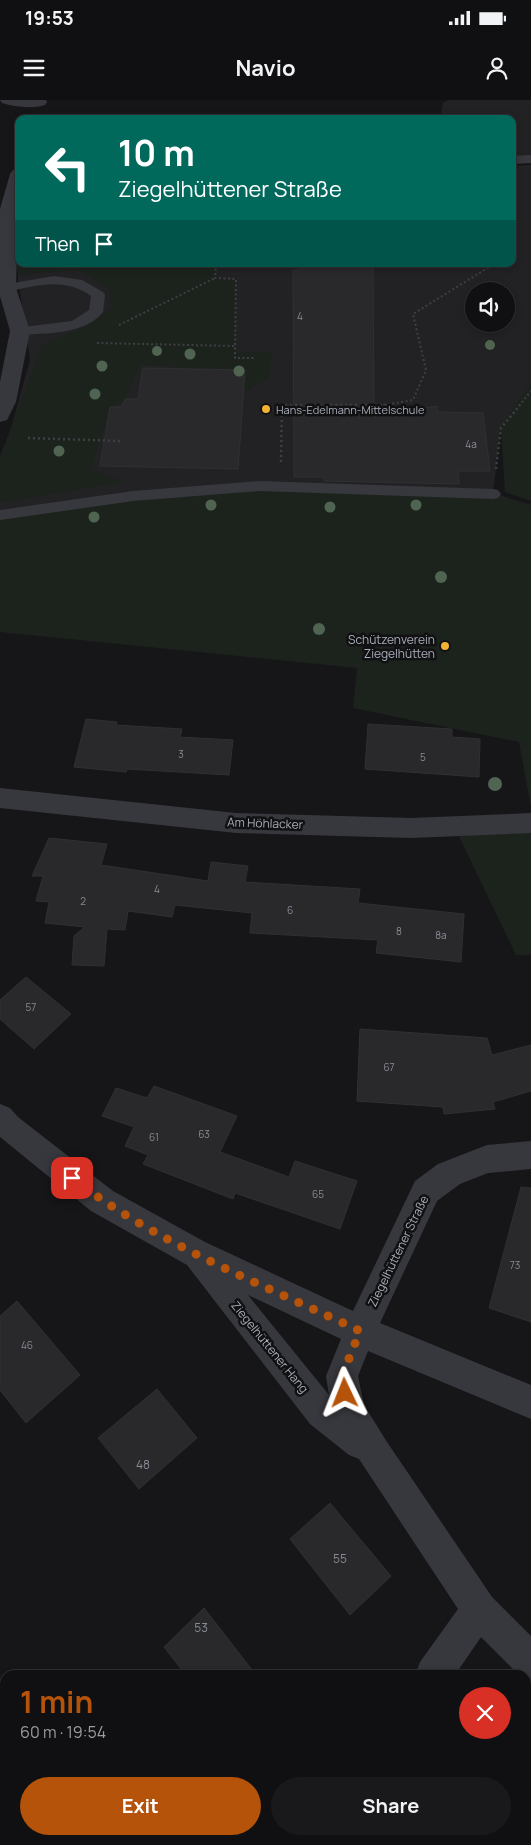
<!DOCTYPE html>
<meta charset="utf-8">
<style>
:root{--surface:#101012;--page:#19191b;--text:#f1f3f6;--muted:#9c9d9f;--line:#303032;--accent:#b45309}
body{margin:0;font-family:Manrope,sans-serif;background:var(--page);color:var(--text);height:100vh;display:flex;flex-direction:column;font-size:19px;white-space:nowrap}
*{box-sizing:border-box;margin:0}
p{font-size:16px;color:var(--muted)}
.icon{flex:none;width:28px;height:28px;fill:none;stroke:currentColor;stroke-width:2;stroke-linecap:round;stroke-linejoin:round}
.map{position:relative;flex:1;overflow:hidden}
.sheet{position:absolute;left:0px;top:1570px;width:531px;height:175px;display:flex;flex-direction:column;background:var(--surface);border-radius:15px 15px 0 0;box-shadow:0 2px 8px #0003,0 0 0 1px var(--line)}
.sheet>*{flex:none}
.guide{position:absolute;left:15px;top:15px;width:501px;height:152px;border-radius:10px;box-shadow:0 2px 8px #0003,0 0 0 1px var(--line);background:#00695c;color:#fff;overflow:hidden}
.controls{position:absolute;left:465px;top:182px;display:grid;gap:10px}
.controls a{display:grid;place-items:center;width:50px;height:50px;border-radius:50%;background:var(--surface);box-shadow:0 2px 8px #0003,0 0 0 1px var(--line);font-size:25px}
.pin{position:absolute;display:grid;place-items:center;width:42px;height:42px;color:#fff;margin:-21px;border-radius:10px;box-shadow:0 2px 8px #0006}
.me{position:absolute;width:55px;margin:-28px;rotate:358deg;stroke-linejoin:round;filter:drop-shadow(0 0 4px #0008)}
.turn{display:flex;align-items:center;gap:18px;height:105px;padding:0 20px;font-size:22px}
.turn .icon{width:65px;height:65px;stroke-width:2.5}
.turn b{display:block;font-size:35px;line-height:42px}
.then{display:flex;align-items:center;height:48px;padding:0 20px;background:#0003;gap:10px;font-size:19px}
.round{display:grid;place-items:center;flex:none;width:52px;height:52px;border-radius:26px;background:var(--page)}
.headline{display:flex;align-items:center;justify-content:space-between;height:85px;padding:0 20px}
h1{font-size:30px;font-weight:700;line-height:38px;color:var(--accent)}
.button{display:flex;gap:10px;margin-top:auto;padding:10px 20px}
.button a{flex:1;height:58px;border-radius:30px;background:var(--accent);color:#fff;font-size:20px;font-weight:700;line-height:58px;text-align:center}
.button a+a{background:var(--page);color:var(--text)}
.status{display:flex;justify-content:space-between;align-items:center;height:35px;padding:0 25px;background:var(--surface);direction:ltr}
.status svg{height:14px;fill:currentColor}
header{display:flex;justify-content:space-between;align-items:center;height:65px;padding:0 20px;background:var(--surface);font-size:22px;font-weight:700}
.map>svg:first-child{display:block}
.built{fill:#222225;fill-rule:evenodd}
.green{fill:#1c231d}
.building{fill:#29292c;stroke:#303034}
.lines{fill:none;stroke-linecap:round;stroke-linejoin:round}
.path-far1{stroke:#3d3f44;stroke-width:2;stroke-dasharray:2 2.5;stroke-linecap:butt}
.path{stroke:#3d3f44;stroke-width:2.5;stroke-dasharray:2 3;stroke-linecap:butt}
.service{fill:#37383d;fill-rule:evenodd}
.minor{fill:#37383d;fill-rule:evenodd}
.tree{fill:#506452}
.route{stroke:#b45309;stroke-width:9;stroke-dasharray:0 16.2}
.poi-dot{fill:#f2b134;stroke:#111113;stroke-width:2}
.labels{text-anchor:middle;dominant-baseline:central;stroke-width:5;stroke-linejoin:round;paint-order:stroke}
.number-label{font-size:10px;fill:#888b94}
.far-poi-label{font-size:11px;fill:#a8adb8;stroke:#111113;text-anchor:start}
.poi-label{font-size:12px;fill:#a8adb8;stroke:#111113;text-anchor:end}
.street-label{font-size:12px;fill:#a8adb8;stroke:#111113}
.near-number-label{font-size:12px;fill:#888b94}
</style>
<div class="status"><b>19:53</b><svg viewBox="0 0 49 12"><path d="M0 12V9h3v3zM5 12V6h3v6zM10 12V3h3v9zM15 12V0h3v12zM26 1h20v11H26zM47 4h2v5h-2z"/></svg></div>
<header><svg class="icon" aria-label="menu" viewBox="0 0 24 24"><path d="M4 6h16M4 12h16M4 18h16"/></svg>Navio<svg class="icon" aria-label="person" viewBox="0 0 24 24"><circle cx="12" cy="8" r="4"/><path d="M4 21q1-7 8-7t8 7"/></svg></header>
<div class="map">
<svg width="531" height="1745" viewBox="0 0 531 1745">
<rect width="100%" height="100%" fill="#161618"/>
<g class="built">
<path d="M 448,0 L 531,0 L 531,56 L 513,56 L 512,19 L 440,19 L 443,3 Z"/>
<path d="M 531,65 L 531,291 L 501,328 L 493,393 L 531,405 L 531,480 L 0,532 L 0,356 L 11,328 L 30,260 L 18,178 L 17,136 L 19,164 L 512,164 L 513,66 ZM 474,191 L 506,191 L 506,224 L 474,224 Z"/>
</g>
<g class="green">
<path d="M 8,112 L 19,112 L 19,164 L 216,164 L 215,178 L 236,179 L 235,253 L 272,252 L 268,278 L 236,297 L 201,269 L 140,264 L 125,299 L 110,307 L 91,369 L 123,382 L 0,403 L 0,358 L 42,244 L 86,227 L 111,208 L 109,190 L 80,170 L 18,174 Z"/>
<path d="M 531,282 L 531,401 L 505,392 L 501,328 Z"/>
<path d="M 260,386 L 493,394 L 531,405 L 531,708 L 519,642 L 353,608 L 357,568 L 0,532 L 0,415 Z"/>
<path d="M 531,723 L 531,855 L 516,855 L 454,726 Z"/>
</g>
<g class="building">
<path d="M 300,164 L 373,164 L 374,317 L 437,306 L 437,312 L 483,313 L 490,371 L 458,371 L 459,384 L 324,381 L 324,377 L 294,377 L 293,170 L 299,170 Z"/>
<path d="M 143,268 L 245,270 L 238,369 L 100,366 L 110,307 L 122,307 L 125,299 L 138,299 Z"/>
<path d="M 86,619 L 117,622 L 116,625 L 182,629 L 180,637 L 233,640 L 229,675 L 127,669 L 126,672 L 74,667 Z"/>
<path d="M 368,624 L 452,629 L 452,637 L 480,639 L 479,677 L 365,669 Z"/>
<path d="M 49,738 L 107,744 L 101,765 L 208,781 L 211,762 L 248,766 L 245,782 L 360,789 L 358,803 L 464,814 L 461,862 L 376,853 L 378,840 L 250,833 L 252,813 L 175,805 L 172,817 L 128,811 L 125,830 L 107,829 L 104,866 L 72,865 L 74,836 L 85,827 L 45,823 L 49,802 L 36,801 L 43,776 L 32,776 Z"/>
<path d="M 26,877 L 71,914 L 34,949 L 0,919 L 0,900 Z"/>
<path d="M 360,929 L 487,938 L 492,955 L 531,945 L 531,991 L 493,1002 L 495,1009 L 444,1014 L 443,1007 L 357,1001 Z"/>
<path d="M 154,986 L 237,1016 L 220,1052 L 289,1077 L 295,1061 L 357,1081 L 340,1129 L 235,1093 L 233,1099 L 143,1064 L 148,1055 L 125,1046 L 134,1027 L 102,1016 L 116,988 L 147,998 Z"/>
<path d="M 521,1087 L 531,1088 L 531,1222 L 489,1208 Z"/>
<path d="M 17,1201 L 80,1275 L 26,1323 L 0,1290 L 0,1216 Z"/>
<path d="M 157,1289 L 197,1338 L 139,1389 L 98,1338 Z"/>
<path d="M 330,1403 L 391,1476 L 350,1515 L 290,1439 Z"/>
<path d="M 204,1508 L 256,1575 L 186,1575 L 164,1547 Z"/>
</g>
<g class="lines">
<g class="path-far1">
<path d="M 512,153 L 517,150"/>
<path d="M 216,164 L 215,178 L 236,179 L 235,258 L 254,258"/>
<path d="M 119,225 L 215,178"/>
<path d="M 97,243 L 235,246"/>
<path d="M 282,306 L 356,306"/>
<path d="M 379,306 L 413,300 L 426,270 L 413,214 L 494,164"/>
<path d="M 519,306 L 531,291"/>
</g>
<g class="path">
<path d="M 28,338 L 121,341"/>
<path d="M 281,362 L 282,305 L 387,305"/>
<path d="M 496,369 L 501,328 L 520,305"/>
</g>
<g class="service">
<path d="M 531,55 L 531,63 L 512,64 L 512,56 Z"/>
<path d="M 54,176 L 82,180 L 103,192 L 105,195 L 103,212 C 85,235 46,233 20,235 L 15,234 L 13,231 L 15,228 L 72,221 L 89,210 L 91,196 C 65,177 36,185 7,192 L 0,188 L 2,185 Z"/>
<path d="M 260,381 L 493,389 L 498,390 L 501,394 L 498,398 L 493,399 L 260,391 L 133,401 L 0,420 L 0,410 L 133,391 Z"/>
</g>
<g class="minor">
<path d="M 0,0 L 46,0 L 47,2 L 45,5 C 32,9 15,7 2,3 Z"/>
<path d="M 19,69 L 16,188 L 30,231 L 16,302 L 7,320 L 0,322 L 0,282 L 10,231 L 0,196 L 0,109 L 10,74 L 13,70 Z"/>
<path d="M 0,688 L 236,713 L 411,718 L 531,713 L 531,733 L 411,738 L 236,733 L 0,708 Z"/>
<path d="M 0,1004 L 10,1008 L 18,1017 L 113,1091 L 205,1142 L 353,1211 L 415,1081 L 438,1064 L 487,1045 L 531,1041 L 531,1069 L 488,1073 L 460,1084 L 437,1101 L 380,1223 L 531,1285 L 531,1319 L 368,1251 L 358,1276 L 364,1305 L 387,1342 L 492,1497 L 531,1536 L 531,1579 L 526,1577 L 526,1575 L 518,1574 L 481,1537 L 455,1575 L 415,1575 L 420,1562 L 458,1509 L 359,1359 L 349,1355 L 310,1324 L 187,1165 L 91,1111 L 0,1037 ZM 248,1195 L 341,1239 L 326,1276 L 329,1295 Z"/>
<path d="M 294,1740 L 334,1740 L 332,1745 L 292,1745 Z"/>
</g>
</g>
<g class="tree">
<circle cx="490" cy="245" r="5"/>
<circle cx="157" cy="251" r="5"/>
<circle cx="190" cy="254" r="5.5"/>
<circle cx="102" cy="266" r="5.5"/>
<circle cx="239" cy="271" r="5.5"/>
<circle cx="95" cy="294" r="5.5"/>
<circle cx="59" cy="351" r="5.5"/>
<circle cx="211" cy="405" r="5.5"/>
<circle cx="416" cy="405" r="5.5"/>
<circle cx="330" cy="407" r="5.5"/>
<circle cx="94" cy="417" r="5.5"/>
<circle cx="441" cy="477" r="6"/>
<circle cx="319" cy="529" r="6"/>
<circle cx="495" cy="684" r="7"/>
</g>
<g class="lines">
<path class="route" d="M 72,1078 C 159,1145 262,1184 360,1231 L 342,1276 L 345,1293"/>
</g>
<g class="poi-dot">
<circle cx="266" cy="309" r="5"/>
<circle cx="445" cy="546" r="5"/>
</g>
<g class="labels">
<g class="number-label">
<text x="300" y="216">4</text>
<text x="471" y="344">4a</text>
<text x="181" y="654">3</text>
<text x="423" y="657">5</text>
<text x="157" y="789">4</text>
<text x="83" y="801">2</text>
<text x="290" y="810">6</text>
<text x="399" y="831">8</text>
<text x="441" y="835">8a</text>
<text x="31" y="907">57</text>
<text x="389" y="967">67</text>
<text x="204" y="1034">63</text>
<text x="154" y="1037">61</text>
<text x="318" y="1094">65</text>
<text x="515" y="1165">73</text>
<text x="27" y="1245">46</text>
</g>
<g class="far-poi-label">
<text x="276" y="309">Hans-Edelmann-Mittelschule</text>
</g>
<g class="poi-label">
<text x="435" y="539">Schützenverein<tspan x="435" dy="14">Ziegelhütten</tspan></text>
</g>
<g class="street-label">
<text transform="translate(265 723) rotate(2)">Am Höhlacker</text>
<text transform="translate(398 1151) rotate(-64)">Ziegelhüttener Straße</text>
<text transform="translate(270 1247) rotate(51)">Ziegelhüttener Hang</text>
</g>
<g class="near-number-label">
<text x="143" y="1364">48</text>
<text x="340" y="1458">55</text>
<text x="201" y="1527">53</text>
</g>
</g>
</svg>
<div class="controls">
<a><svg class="icon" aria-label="sound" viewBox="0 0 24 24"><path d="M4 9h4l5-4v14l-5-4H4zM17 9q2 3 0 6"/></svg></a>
</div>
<div class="pin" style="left:72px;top:1078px;background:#d93025"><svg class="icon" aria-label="arrive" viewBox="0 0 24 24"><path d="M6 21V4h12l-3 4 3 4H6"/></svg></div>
<svg class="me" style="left:345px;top:1293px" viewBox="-20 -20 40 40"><path d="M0-17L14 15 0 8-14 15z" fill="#b45309" stroke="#fff" stroke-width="4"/></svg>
<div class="guide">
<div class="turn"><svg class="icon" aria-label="left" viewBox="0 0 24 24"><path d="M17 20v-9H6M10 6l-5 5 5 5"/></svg><div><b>10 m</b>Ziegelhüttener Straße</div></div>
<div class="then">Then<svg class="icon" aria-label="arrive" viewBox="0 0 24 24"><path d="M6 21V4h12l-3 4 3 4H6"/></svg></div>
</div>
<section class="sheet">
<div class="headline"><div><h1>1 min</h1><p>60 m · 19:54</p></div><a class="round" style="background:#d93025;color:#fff"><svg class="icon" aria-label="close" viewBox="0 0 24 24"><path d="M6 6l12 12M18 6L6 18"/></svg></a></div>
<div class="button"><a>Exit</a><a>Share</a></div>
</section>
</div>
